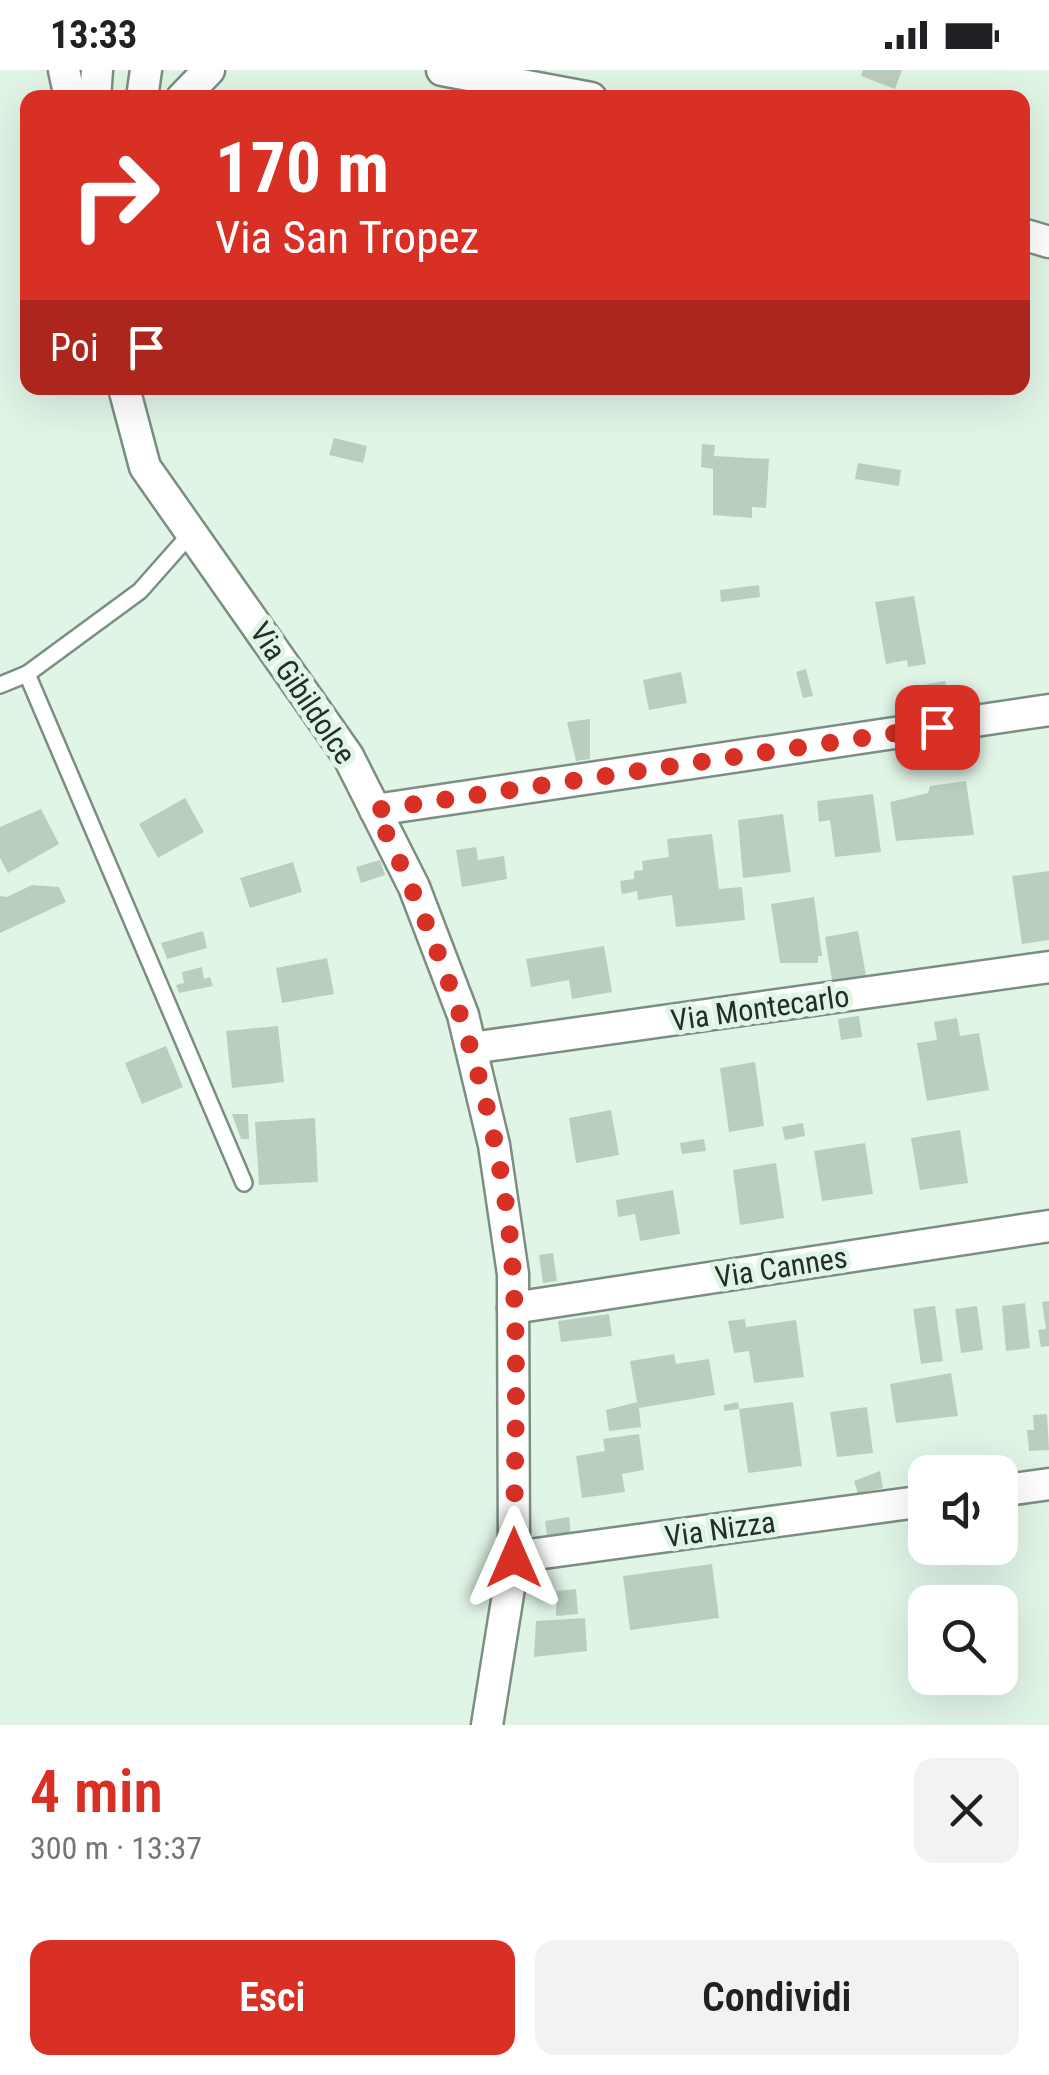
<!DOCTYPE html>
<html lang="it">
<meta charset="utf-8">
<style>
:root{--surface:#fff;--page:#f2f2f2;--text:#202124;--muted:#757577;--accent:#d93025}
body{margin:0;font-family:"Roboto Condensed",sans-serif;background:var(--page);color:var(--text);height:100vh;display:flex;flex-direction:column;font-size:38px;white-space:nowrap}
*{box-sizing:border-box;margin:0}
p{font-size:32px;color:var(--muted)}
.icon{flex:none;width:55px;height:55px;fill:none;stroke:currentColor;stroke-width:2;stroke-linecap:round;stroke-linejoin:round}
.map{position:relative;height:1655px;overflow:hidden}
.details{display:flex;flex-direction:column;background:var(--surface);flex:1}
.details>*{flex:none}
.banner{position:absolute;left:20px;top:20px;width:1010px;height:305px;border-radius:20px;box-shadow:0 10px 40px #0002;background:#d93025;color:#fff;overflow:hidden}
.buttons{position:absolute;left:908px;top:1385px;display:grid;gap:20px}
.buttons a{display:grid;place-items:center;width:110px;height:110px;border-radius:20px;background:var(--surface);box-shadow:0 10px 40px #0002;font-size:50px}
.pin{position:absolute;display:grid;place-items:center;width:85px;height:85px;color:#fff;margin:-42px;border-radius:20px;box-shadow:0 5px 15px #0006}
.me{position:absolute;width:110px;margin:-55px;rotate:0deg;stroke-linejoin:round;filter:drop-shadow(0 0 8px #0008)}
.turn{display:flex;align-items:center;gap:35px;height:210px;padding:0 30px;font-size:45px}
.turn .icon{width:130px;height:130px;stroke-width:2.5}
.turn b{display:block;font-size:70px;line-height:85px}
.then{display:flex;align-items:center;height:95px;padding:0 30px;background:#0003;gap:20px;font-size:38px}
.round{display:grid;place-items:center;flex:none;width:105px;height:105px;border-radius:20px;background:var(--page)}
.overview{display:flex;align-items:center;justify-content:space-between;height:170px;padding:0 30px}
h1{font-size:60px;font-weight:600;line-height:75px;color:var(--accent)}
.cta{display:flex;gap:20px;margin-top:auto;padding:20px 30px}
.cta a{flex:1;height:115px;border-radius:20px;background:var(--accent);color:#fff;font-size:40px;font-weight:600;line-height:115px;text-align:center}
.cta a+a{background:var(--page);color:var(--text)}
.status{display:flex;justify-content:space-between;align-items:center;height:70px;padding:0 50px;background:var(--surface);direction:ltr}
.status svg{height:28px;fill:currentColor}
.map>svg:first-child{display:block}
.building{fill:#bacec0}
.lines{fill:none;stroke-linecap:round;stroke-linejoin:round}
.lane-casing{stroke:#7c8e82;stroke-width:20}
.street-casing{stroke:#7c8e82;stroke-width:35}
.lane{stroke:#fff;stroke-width:15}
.street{stroke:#fff;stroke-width:30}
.route{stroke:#d93025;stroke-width:18;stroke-dasharray:0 32.4}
.labels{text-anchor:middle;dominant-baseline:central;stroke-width:10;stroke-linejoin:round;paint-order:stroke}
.street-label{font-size:30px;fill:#252d28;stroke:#e1f5e7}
</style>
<div class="status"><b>13:33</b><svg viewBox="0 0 49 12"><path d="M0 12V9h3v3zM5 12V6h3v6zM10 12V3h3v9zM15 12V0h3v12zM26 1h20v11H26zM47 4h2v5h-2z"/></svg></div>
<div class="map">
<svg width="1049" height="1655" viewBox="0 0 1049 1655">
<rect width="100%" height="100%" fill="#e1f5e7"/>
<g class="building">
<path d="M 863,0 L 902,0 L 895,19 L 861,6 Z"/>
<path d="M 334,368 L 367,376 L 363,393 L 329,385 Z"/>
<path d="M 702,374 L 715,375 L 714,386 L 769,389 L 766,438 L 752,437 L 752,448 L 713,445 L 713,399 L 701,397 Z"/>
<path d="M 858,393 L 901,400 L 899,416 L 855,409 Z"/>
<path d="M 759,515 L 760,527 L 721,532 L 720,520 Z"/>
<path d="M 914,526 L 926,594 L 908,597 L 907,590 L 886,594 L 875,532 Z"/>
<path d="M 806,599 L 813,626 L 803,628 L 796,602 Z"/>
<path d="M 681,602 L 687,633 L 649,640 L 643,610 Z"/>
<path d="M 945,611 L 949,637 L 927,640 L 923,615 Z"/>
<path d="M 590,649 L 590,689 L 576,691 L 567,652 Z"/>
<path d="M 966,711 L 974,765 L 896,771 L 890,732 L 928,723 L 930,716 Z"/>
<path d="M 873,724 L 881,782 L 835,787 L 830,750 L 819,752 L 817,731 Z"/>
<path d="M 185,728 L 204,762 L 158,788 L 139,754 Z"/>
<path d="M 41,739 L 59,774 L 8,803 L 0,788 L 0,757 Z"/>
<path d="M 783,744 L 791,802 L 743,808 L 738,750 Z"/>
<path d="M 712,764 L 719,819 L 742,817 L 745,850 L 676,857 L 672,825 L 638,830 L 637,821 L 622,824 L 620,811 L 634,809 L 634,801 L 643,800 L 642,791 L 669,787 L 667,769 Z"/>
<path d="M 476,777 L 478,790 L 504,786 L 507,809 L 462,817 L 456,780 Z"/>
<path d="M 380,790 L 385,805 L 361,813 L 356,797 Z"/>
<path d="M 293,792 L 302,822 L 250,838 L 240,808 Z"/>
<path d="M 1049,801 L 1049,870 L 1022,874 L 1012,806 Z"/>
<path d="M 32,815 L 59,817 L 66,832 L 0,863 L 0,826 L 7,827 Z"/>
<path d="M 814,827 L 822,886 L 818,886 L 818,893 L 780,893 L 771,834 Z"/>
<path d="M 203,861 L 207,878 L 167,889 L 161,873 Z"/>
<path d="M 858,861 L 867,911 L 833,916 L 825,867 Z"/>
<path d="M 604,876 L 612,922 L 572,929 L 569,910 L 531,917 L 526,889 Z"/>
<path d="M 327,888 L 334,924 L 282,933 L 276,898 Z"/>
<path d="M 202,897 L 204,909 L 210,907 L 213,916 L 179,923 L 176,915 L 184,913 L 182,902 Z"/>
<path d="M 859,946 L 862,967 L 841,970 L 838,949 Z"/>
<path d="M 957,948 L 960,966 L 979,963 L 989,1020 L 927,1031 L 917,973 L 937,970 L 934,952 Z"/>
<path d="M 278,956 L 284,1012 L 232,1018 L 226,961 Z"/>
<path d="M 166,976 L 183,1017 L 142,1034 L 125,993 Z"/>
<path d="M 755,992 L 764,1056 L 729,1062 L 720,998 Z"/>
<path d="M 611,1040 L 619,1085 L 576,1093 L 569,1048 Z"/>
<path d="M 232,1044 L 248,1044 L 249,1069 L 241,1069 Z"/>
<path d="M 315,1048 L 318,1112 L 259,1115 L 255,1052 Z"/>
<path d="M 803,1053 L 805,1066 L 785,1070 L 782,1057 Z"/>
<path d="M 960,1060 L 968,1113 L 920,1120 L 911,1068 Z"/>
<path d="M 704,1069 L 706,1081 L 682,1084 L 680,1073 Z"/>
<path d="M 865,1073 L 873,1124 L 822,1131 L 814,1081 Z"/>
<path d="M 776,1093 L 784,1148 L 740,1155 L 733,1100 Z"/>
<path d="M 673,1120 L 680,1164 L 640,1171 L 635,1144 L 618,1147 L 616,1130 Z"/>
<path d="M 553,1183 L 557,1211 L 543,1213 L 539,1185 Z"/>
<path d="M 1049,1231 L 1049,1276 L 1041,1277 L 1038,1260 L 1046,1259 L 1042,1232 Z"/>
<path d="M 1025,1233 L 1030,1278 L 1006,1281 L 1002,1236 Z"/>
<path d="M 935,1236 L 943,1291 L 921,1294 L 913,1239 Z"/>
<path d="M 977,1236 L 983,1280 L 961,1283 L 955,1239 Z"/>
<path d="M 609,1244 L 612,1266 L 561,1272 L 558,1251 Z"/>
<path d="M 745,1249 L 746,1257 L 796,1250 L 804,1307 L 754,1313 L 749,1281 L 734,1283 L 728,1251 Z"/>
<path d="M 674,1284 L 676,1294 L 709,1289 L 715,1325 L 639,1338 L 641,1357 L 609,1361 L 606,1340 L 637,1332 L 630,1291 Z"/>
<path d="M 951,1303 L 958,1346 L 896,1353 L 890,1314 Z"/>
<path d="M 738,1332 L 739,1339 L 793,1332 L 802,1396 L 748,1403 L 739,1339 L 724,1341 L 724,1335 Z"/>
<path d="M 867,1337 L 873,1383 L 837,1387 L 830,1342 Z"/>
<path d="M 1047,1344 L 1049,1380 L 1029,1381 L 1027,1360 L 1034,1360 L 1033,1345 Z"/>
<path d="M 639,1364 L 644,1400 L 622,1404 L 625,1422 L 582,1428 L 576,1386 L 605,1381 L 603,1369 Z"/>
<path d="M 880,1401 L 883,1418 L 858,1423 L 854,1411 Z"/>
<path d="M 569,1447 L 571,1467 L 556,1470 L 547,1465 L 545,1451 Z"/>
<path d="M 712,1494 L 719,1548 L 630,1560 L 623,1506 Z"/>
<path d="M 576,1519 L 578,1544 L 556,1546 L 557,1521 Z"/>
<path d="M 585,1548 L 587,1581 L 534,1587 L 536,1551 Z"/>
</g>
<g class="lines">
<g class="lane-casing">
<g id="lane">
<path d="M 193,461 L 140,521 L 27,604 L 244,1113"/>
<path d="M 0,615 L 27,604"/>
</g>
</g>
<g class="street-casing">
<g id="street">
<path d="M 64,0 L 70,28"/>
<path d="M 442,0 L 591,28"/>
<path d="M 95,28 L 97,0"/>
<path d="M 142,28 L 146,0"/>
<path d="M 182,28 L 209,0"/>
<path d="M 1022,164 L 1049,172"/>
<path d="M 124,318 L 145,397 L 348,686 L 414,817 L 463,945 L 494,1075 L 513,1204 L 514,1487 L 487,1655"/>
<path d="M 375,740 L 1049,640"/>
<path d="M 471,978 L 1049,897"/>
<path d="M 513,1238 L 1049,1156"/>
<path d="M 1000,1421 L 1049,1414"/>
<path d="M 514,1487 L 925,1431"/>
</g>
</g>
<use href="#lane" class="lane"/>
<use href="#street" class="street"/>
</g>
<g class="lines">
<path class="route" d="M 514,1488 C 514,1394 519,1299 513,1205 C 504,1046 445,882 375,740 L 937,657"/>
</g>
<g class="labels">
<g class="street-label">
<text transform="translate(303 623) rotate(56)">Via Gibildolce</text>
<text transform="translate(760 938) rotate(-8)">Via Montecarlo</text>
<text transform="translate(781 1197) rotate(-9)">Via Cannes</text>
<text transform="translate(720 1459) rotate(-8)">Via Nizza</text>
</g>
</g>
</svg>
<div class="buttons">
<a><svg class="icon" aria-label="sound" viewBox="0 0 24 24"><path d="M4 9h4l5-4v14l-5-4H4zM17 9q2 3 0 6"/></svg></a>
<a><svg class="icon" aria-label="search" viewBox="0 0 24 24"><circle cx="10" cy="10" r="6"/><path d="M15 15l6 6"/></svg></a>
</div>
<div class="pin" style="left:937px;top:657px;background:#d93025"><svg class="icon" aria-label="arrive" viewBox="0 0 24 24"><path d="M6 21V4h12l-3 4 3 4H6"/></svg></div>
<svg class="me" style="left:514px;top:1488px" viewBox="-20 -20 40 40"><path d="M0-17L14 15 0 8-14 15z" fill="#d93025" stroke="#fff" stroke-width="4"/></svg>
<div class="banner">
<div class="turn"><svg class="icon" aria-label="right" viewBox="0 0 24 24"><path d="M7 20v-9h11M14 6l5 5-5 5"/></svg><div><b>170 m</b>Via San Tropez</div></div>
<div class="then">Poi<svg class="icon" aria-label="arrive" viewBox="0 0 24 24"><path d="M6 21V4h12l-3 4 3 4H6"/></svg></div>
</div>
</div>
<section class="details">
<div class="overview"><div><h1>4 min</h1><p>300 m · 13:37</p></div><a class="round"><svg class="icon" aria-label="close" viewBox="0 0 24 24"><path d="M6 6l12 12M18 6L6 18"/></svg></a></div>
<div class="cta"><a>Esci</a><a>Condividi</a></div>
</section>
